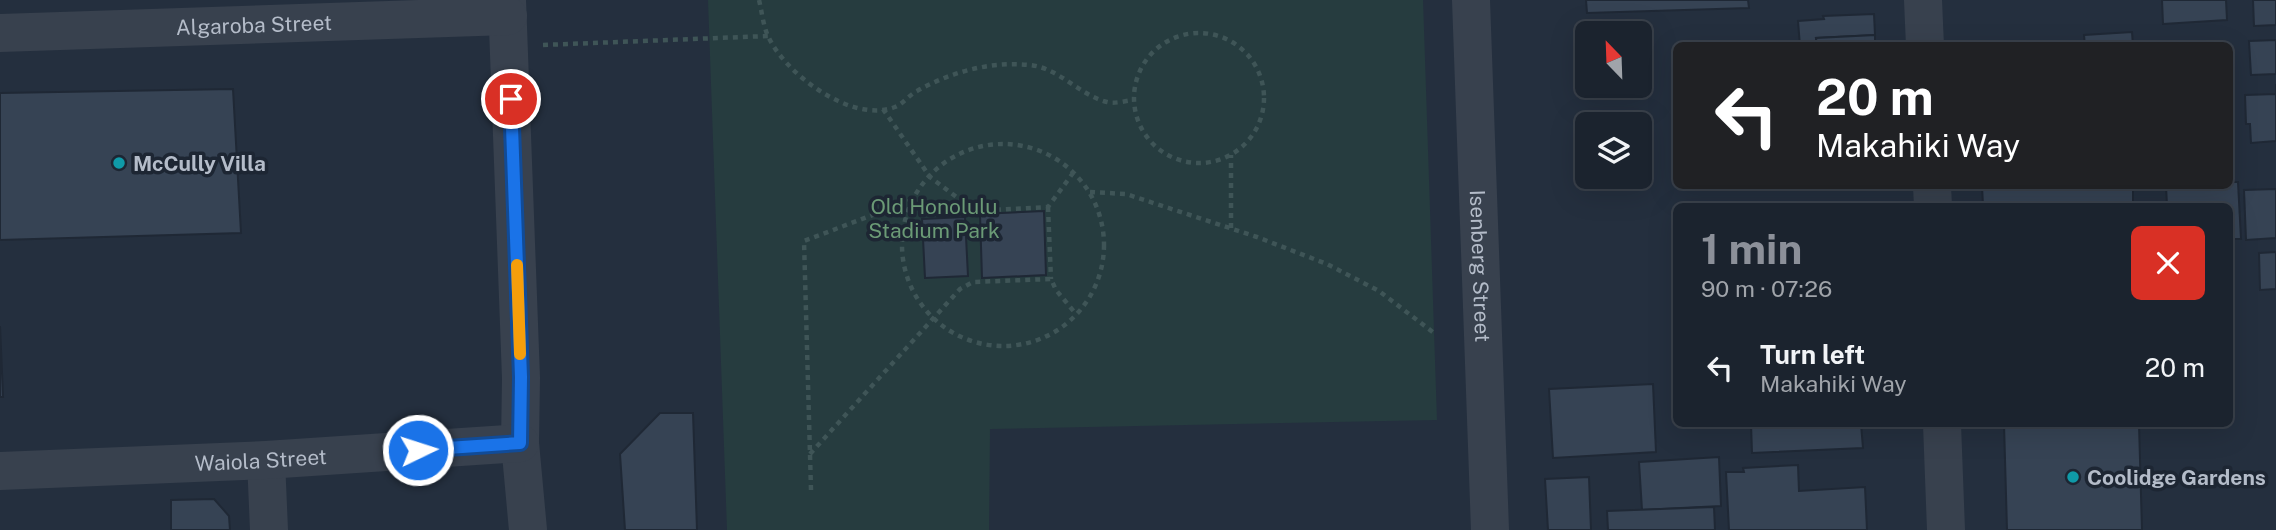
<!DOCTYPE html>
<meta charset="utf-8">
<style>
:root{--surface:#1b232e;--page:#282f3a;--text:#f1f3f6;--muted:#a0a4aa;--line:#39404a;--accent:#8c9099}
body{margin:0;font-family:"Public Sans",sans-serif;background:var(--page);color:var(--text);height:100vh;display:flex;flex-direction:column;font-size:26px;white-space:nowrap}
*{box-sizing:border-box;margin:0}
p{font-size:23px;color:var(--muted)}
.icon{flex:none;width:38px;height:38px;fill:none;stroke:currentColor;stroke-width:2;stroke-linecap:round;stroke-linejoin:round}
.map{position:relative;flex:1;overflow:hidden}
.sheet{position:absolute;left:1673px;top:203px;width:560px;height:224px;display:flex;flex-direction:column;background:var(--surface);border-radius:10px;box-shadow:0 7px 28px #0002,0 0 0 2px var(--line)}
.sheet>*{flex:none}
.top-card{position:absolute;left:1673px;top:42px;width:560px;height:147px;border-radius:10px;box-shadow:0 7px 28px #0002,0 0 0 2px var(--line);background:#202124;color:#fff;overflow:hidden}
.needle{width:46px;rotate:337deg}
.tools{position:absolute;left:1575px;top:21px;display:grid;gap:14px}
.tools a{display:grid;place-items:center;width:77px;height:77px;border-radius:10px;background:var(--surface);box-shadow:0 7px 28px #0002,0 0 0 2px var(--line);font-size:35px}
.pin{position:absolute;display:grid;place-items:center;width:60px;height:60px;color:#fff;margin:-30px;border:4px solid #fff;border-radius:50%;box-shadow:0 2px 7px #0007}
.me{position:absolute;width:77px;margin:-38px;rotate:86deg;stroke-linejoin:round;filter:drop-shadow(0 0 5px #0008)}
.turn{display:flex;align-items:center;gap:24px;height:147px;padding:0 28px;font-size:32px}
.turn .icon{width:91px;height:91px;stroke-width:2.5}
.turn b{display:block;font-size:49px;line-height:60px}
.round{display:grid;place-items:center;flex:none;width:74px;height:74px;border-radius:10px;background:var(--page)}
.overview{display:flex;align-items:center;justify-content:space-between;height:119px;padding:0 28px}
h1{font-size:42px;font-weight:700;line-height:52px;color:var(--accent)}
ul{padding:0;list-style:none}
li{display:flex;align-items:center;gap:21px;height:91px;padding:0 28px}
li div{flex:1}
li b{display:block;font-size:26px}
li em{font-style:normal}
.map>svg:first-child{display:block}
.green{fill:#263c3f}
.building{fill:#364354;stroke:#1f2835;stroke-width:2}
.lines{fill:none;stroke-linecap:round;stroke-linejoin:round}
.path{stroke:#3f5557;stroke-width:4.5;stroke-dasharray:5 5;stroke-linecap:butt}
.minor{stroke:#38414e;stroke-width:38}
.tertiary{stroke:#38414e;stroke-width:38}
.route-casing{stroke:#114b97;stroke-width:18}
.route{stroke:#1a73e8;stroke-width:12}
.slow{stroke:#f59e0b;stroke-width:12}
.culture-dot{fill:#0f9aa8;stroke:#1d2633;stroke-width:2.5}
.labels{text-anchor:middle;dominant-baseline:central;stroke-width:7;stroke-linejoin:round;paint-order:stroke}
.street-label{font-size:21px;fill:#b4bcc9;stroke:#1d2633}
.poi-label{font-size:21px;font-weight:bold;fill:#b4bcc9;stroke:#1d2633;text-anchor:start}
.park-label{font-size:21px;fill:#6b9a76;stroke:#1d2633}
</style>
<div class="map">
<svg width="2276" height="530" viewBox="0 0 2276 530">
<rect width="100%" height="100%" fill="#242f3e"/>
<path class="green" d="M 708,0 L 1423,0 L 1437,420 L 990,429 L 989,530 L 727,530 Z"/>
<g class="building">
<path d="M 1586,0 L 1748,0 L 1749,8 L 1587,13 Z"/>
<path d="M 2162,0 L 2226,0 L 2227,20 L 2163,24 Z"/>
<path d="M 2253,0 L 2276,0 L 2276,25 L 2254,26 Z"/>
<path d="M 1874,14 L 1875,35 L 1816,38 L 1817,46 L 1800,46 L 1798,21 L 1824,19 L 1823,16 Z"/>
<path d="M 2132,32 L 2133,46 L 2085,46 L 2084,35 Z"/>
<path d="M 1875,35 L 1875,46 L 1817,46 L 1816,38 Z"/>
<path d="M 2276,40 L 2276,74 L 2251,75 L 2249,41 Z"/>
<path d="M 2071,42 L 2071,46 L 2004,46 Z"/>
<path d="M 2276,84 L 2276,141 L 2251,143 L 2250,124 L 2246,124 L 2245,95 L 2276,94 Z"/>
<path d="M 233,89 L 241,233 L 0,240 L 0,93 Z"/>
<path d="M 2230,182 L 2238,182 L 2241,239 L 2230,239 L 2230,206 L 2167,206 L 2166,186 L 2230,186 Z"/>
<path d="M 1982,186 L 2133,186 L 2133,206 L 1983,206 Z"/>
<path d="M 2276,189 L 2276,238 L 2246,240 L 2244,190 Z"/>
<path d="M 1044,211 L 1046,275 L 982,278 L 980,214 Z"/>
<path d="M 965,217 L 968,276 L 925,278 L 922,219 Z"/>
<path d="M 2276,252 L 2276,289 L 2260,290 L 2259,253 Z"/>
<path d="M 0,326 L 3,397 L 0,397 Z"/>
<path d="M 1653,384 L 1656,452 L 1553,458 L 1549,389 Z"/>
<path d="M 660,413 L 693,413 L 697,530 L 625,530 L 620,454 Z"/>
<path d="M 1751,424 L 1861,424 L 1863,448 L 1752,453 Z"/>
<path d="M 2004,424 L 2139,424 L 2142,530 L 2007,530 Z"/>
<path d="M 1719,457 L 1721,506 L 1642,510 L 1639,462 Z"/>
<path d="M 1798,465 L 1799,491 L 1865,487 L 1867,530 L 1729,530 L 1726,472 L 1744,472 L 1743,468 Z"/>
<path d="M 1589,477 L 1591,530 L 1548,530 L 1545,479 Z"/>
<path d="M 214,499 L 229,516 L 230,530 L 171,530 L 171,500 Z"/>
<path d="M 1714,507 L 1715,530 L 1608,530 L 1607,511 Z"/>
</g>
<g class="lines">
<g class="path">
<path d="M 759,0 C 762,12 763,25 768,36 C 785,74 852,124 895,107 C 903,104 909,95 917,91 C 951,72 990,61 1030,65 C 1059,68 1079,95 1107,102 C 1114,104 1125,101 1133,100"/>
<circle cx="1199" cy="98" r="65"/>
<path d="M 543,45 L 768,36"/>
<path d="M 883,109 L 930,177 L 975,211 L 1048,207 L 1073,173"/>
<circle cx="1003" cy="245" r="101"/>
<path d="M 1090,192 L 1126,194 L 1257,237 L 1327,264 L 1379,291 L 1434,333"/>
<path d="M 1048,207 L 1051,279"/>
<path d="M 1231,228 L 1231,155"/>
<path d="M 810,454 L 960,289 L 973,282 L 1051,279 L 1056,290 L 1076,314"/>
<path d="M 811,490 L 804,241 L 912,200"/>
</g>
<g class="minor">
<path d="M 507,0 L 521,378 L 520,443 L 528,530"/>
<path d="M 1923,0 L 1925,46"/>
<path id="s1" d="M 0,33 L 508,16"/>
<path d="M 1932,186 L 1933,206"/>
<path d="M 1942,424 L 1946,530"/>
<path d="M 266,460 L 269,530"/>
<path id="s2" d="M 0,471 L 266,460 L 520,443"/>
</g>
<path class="tertiary" id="s3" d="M 1471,0 L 1490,530"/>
</g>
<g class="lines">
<g class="route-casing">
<path id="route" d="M 418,450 L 520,443 L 521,377 L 511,99"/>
</g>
<use href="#route" class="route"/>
<path class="slow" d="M 517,265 L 520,354"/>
</g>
<g class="culture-dot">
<circle cx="119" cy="163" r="7"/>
<circle cx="2073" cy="477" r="7"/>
</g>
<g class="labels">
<g class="street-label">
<text stroke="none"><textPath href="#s1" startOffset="254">Algaroba Street</textPath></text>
<text stroke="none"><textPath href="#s3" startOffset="266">Isenberg Street</textPath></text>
<text stroke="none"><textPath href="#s2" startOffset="261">Waiola Street</textPath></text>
</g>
<g class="poi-label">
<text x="133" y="163">McCully Villa</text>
<text x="2087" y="477">Coolidge Gardens</text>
</g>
<g class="park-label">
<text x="934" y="206">Old Honolulu<tspan x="934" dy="24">Stadium Park</tspan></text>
</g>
</g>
</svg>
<div class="tools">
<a><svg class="needle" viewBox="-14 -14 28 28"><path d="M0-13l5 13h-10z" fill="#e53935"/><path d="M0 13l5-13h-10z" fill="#a0a4aa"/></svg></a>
<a><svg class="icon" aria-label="layers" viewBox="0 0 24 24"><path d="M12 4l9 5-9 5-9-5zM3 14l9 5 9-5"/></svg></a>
</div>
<div class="pin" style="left:511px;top:99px;background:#d93025"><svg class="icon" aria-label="arrive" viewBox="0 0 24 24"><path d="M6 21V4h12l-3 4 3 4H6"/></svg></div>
<svg class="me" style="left:418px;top:450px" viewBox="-20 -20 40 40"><circle r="17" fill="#1a73e8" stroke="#fff" stroke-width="3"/><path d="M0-11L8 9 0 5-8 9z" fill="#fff"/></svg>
<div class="top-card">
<div class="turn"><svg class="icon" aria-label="left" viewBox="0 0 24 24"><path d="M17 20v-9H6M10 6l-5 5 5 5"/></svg><div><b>20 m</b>Makahiki Way</div></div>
</div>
<section class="sheet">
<div class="overview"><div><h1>1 min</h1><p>90 m · 07:26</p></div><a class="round" style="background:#d93025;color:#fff"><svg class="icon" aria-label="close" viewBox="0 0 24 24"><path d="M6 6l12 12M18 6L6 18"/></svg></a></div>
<ul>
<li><svg class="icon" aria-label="left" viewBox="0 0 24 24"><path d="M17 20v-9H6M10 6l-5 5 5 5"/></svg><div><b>Turn left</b><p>Makahiki Way</p></div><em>20 m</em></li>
</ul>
</section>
</div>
